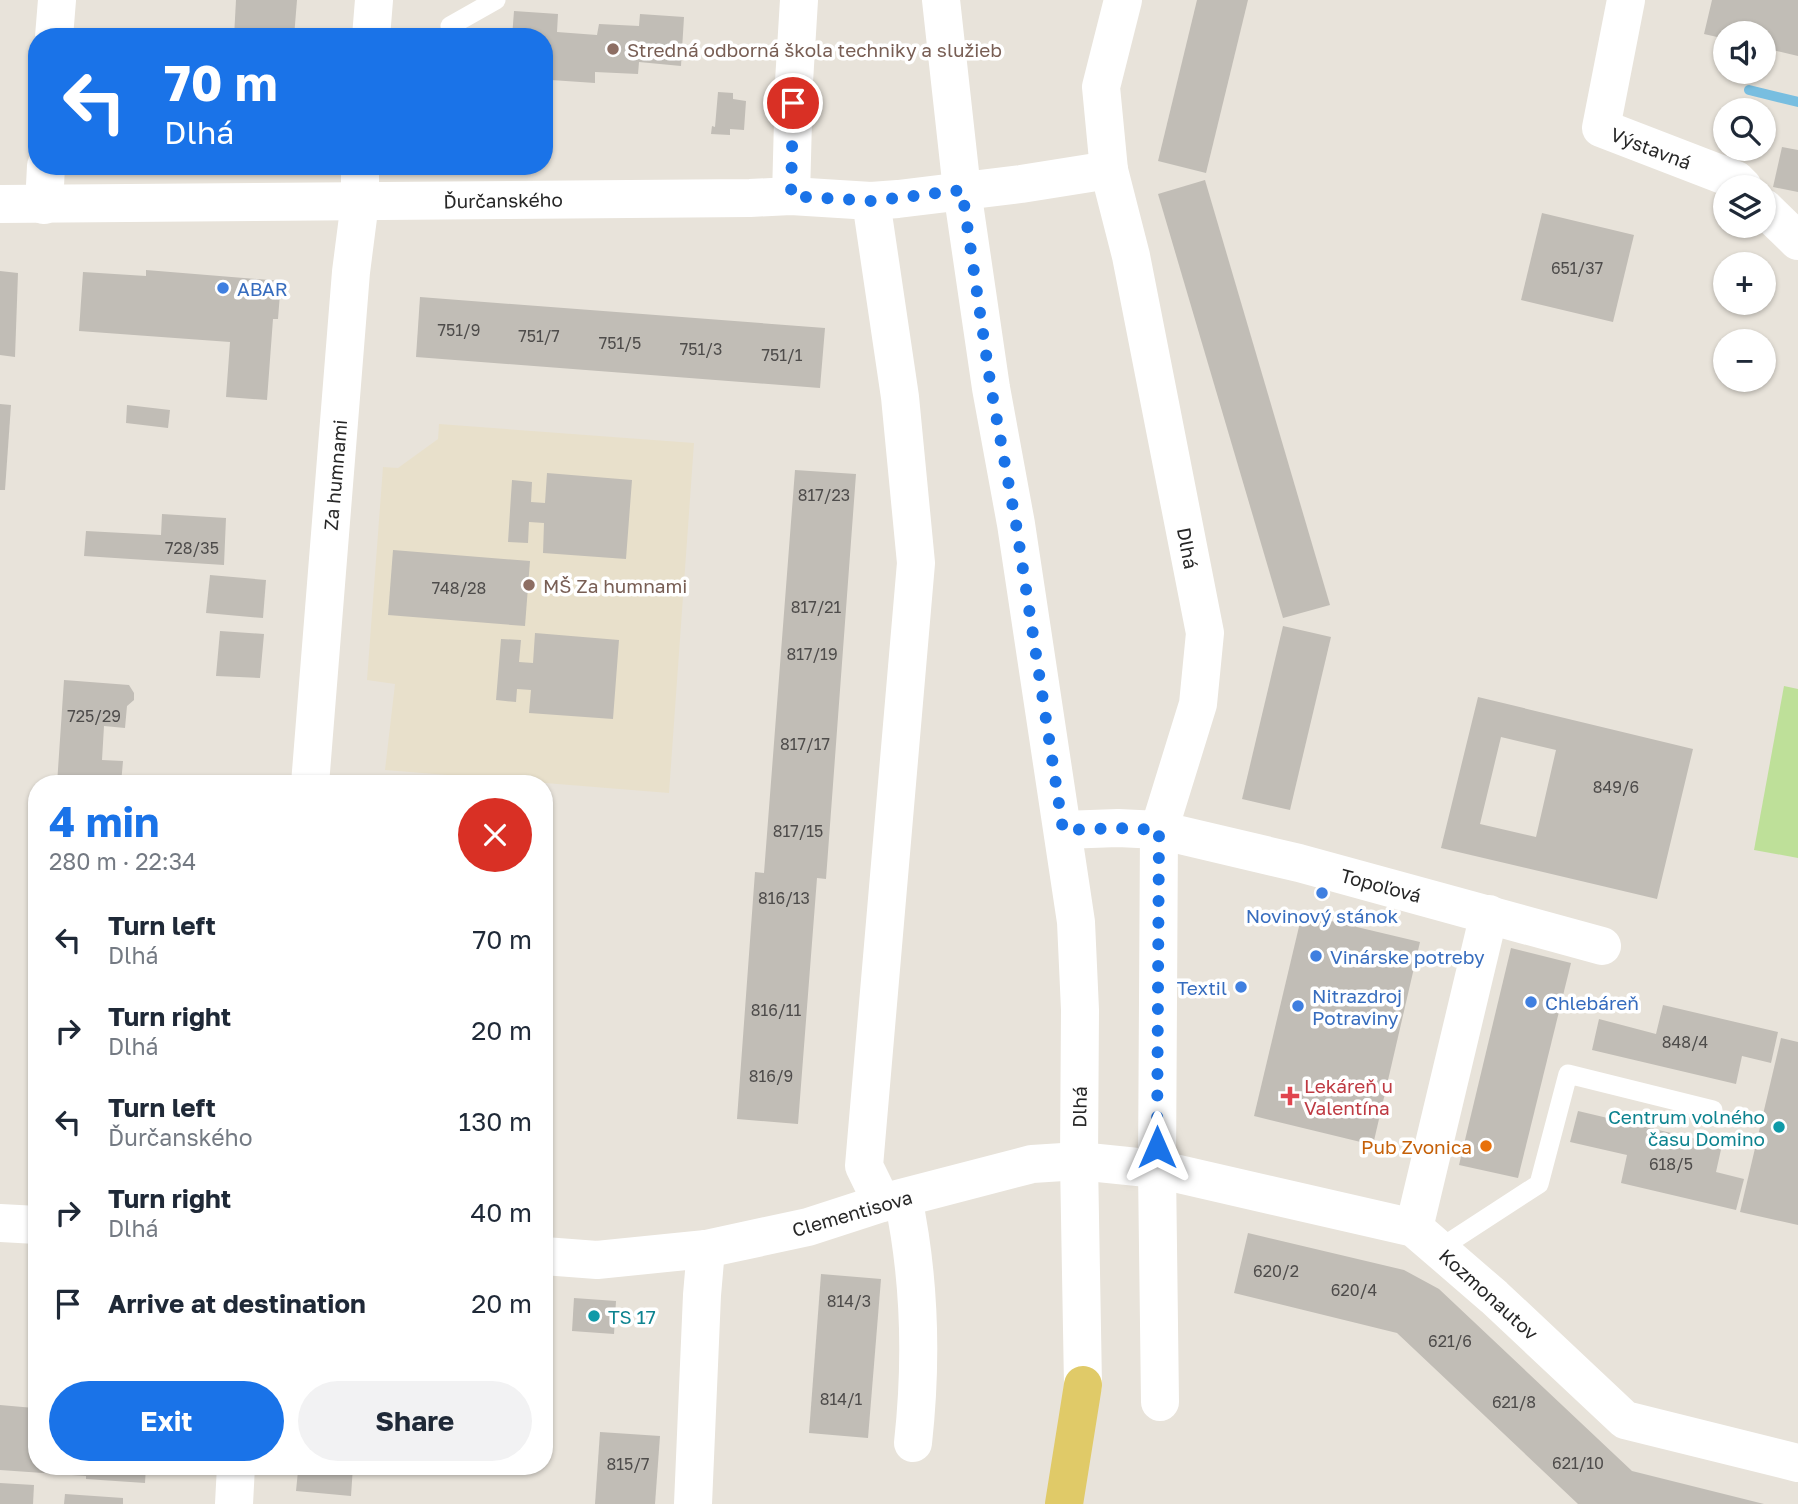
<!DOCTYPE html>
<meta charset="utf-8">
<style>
:root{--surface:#fff;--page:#f2f2f3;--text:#1f2937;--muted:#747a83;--accent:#1a73e8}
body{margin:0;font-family:"Golos Text",sans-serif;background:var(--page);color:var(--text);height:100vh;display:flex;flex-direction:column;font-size:26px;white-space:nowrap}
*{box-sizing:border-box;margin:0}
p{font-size:23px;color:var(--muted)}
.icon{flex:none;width:38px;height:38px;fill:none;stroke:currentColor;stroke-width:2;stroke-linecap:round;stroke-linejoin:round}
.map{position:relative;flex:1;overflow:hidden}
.drawer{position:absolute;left:28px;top:775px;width:525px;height:700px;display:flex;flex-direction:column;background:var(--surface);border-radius:28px;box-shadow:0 2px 5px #0004}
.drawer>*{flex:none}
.guide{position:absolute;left:28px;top:28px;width:525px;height:147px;border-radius:28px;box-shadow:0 2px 5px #0004;background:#1a73e8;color:#fff;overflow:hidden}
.tools{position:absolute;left:1713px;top:21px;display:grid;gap:14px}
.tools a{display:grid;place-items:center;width:63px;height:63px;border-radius:50%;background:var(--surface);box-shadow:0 2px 5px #0004;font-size:35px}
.pin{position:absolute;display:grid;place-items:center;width:60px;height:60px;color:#fff;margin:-30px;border:4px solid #fff;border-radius:50%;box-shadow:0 2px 7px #0007}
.me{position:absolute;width:77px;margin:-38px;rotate:0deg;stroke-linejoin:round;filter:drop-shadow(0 0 5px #0008)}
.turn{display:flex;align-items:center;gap:24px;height:147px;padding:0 21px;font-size:32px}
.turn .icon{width:91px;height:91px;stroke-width:2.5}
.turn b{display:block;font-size:49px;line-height:60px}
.round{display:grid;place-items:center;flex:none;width:74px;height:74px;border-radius:37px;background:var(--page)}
.headline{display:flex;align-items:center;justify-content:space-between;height:119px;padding:0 21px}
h1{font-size:42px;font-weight:700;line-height:52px;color:var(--accent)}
.button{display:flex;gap:14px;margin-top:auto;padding:14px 21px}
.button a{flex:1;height:80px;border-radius:42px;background:var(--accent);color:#fff;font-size:28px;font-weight:700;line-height:80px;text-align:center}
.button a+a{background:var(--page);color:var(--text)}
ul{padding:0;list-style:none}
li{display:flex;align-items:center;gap:21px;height:91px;padding:0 21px}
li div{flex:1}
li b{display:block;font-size:26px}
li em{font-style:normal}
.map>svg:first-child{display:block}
.education{fill:#e8e0cb}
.pitch{fill:#bee099}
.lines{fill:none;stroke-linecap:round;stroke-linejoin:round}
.stream{stroke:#78bee0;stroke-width:10}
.building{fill:#c1bdb6;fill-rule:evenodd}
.lane{stroke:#fff;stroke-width:19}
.street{stroke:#fff;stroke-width:38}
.secondary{stroke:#fff;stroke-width:38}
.primary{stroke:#e0ca68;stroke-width:38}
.route{stroke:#1a73e8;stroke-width:12;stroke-dasharray:0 21.6}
.education-dot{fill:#8d6e63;stroke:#fff;stroke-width:2.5}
.shop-dot{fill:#3f7fe0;stroke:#fff;stroke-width:2.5}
.health-dot{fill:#e0444e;stroke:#fff;stroke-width:2.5}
.culture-dot{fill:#0f9aa8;stroke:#fff;stroke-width:2.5}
.food-dot{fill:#e8710a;stroke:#fff;stroke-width:2.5}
.labels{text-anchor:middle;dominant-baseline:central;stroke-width:7;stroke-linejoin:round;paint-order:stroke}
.number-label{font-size:16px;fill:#4e4c4b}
.education-label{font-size:19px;fill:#785e54;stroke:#fff;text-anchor:start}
.street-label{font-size:19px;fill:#272727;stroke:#fff}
.shop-label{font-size:19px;fill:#366cbe;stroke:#fff;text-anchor:start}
.health-label{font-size:19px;fill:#be3a42;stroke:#fff;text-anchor:start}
.culture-label{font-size:19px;fill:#0d838f;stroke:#fff;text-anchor:end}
.food-label{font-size:19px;fill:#c56008;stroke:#fff;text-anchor:end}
</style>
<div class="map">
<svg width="1798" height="1504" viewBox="0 0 1798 1504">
<rect width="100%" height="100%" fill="#e8e3da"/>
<path class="education" d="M 439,424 L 694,443 L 669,793 L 385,770 L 395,684 L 367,680 L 383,467 L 398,468 L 438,439 Z"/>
<path class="pitch" d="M 1784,686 L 1798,689 L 1798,858 L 1754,850 Z"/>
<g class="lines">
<path class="stream" d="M 1749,90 L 1798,102"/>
</g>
<g class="building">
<path d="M 236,0 L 297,0 L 294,37 L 234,37 Z"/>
<path d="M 1197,0 L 1248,0 L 1206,173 L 1158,161 Z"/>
<path d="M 1712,0 L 1798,0 L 1798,56 L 1764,48 L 1764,33 L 1726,33 L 1726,39 L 1704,34 Z"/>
<path d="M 514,11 L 558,14 L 557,32 L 597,35 L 599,24 L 639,26 L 640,14 L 684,17 L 681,66 L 639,62 L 638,74 L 595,72 L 595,83 L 551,80 L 552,62 L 544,61 L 544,37 L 512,37 Z"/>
<path d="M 718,92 L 733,93 L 733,99 L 746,101 L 744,130 L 730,129 L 730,135 L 711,134 L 712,126 L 715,127 Z"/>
<path d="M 1782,147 L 1798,150 L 1798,192 L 1773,187 Z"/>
<path d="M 1205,180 L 1330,605 L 1283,618 L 1158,194 Z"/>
<path d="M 1542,213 L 1634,235 L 1613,322 L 1521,300 Z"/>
<path d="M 146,270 L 281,281 L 278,319 L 273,319 L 267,400 L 226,397 L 230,342 L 79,331 L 83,272 L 146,276 Z"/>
<path d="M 0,271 L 18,273 L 15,357 L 0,355 Z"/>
<path d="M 420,297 L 825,328 L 820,388 L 416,357 Z"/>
<path d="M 0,404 L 11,405 L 5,490 L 0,490 Z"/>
<path d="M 127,405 L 170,410 L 168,428 L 126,423 Z"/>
<path d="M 795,470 L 856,474 L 826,879 L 817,878 L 798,1124 L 737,1119 L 755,872 L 764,873 Z"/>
<path d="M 547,473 L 632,480 L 626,559 L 543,553 L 544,523 L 529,522 L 528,543 L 508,542 L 512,480 L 532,482 L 531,502 L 545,503 Z"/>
<path d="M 162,514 L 226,518 L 224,565 L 84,556 L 86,531 L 161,535 Z"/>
<path d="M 393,550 L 530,561 L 525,626 L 388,615 Z"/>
<path d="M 210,575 L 266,580 L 263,618 L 206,613 Z"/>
<path d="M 1283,626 L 1331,637 L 1290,810 L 1242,799 Z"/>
<path d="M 220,631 L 264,634 L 260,678 L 216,676 Z"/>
<path d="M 535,633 L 619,640 L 613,719 L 529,713 L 531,690 L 517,689 L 516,702 L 496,700 L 501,639 L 521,640 L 519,662 L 533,663 Z"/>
<path d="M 64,680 L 129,685 L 134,693 L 134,700 L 127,706 L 125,728 L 104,726 L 102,760 L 123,761 L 121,784 L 57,784 Z"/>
<path d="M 1478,697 L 1693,749 L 1657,899 L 1441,848 ZM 1501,737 L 1556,750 L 1536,837 L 1480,824 Z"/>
<path d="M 385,775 L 433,779 L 433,784 L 384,784 Z"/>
<path d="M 1302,914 L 1420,942 L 1373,1145 L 1254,1116 Z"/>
<path d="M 1511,948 L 1571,963 L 1518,1178 L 1459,1165 Z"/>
<path d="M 1663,1005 L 1778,1032 L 1771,1063 L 1742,1056 L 1736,1084 L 1592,1050 L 1599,1019 L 1656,1034 Z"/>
<path d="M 1781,1038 L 1798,1042 L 1798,1225 L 1740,1212 Z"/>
<path d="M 1578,1111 L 1722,1145 L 1716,1172 L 1744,1179 L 1736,1210 L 1621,1183 L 1627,1155 L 1570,1142 Z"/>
<path d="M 1248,1233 L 1404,1270 L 1439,1289 L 1632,1471 L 1764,1504 L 1578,1504 L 1397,1333 L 1234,1293 Z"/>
<path d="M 821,1274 L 881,1279 L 868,1438 L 809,1433 Z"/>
<path d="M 574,1298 L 616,1301 L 614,1334 L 572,1331 Z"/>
<path d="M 0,1405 L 34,1408 L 32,1433 L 37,1434 L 37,1466 L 146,1466 L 145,1483 L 86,1479 L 86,1476 L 0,1470 Z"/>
<path d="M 600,1432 L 660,1436 L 655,1504 L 595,1504 Z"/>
<path d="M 305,1466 L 353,1466 L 351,1496 L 296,1491 L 298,1471 L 305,1472 Z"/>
<path d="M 0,1483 L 34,1485 L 33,1504 L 0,1504 Z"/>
<path d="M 65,1494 L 123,1498 L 123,1504 L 64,1504 Z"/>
</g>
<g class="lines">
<g class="lane">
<path d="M 450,26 L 496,0"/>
<path d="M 1439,1249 L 1539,1184 L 1568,1074 L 1713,1110"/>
</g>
<g class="street">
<path d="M 1626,0 L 1601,128 L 1736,180 L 1743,187"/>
<path d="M 54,37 L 57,0"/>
<path d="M 371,37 L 374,0"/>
<path d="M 1109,170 L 1101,87 L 1123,0"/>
<path d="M 791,196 L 794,82 L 799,0"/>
<path d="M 871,201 L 900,397 L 916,563 L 864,1166 L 882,1203"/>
<path d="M 0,204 L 750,198 L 791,196 L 871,201 L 898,199 L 1021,184 L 1109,170 L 1131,256 L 1205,633 L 1198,704 L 1159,830 L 1118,828 L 1063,830"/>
<path d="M 44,205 L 46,166"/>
<path d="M 1764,208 L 1798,241"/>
<path d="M 310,784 L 351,272 L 360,202 L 360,166"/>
<path d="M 903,1198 C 920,1279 922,1361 913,1443"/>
<path d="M 0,1223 L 37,1225"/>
<path d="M 1414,1228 L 1489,914"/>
<path d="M 544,1256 L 597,1260 L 706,1249 L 808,1227 L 882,1203 L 1032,1164 L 1079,1161 L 1157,1169 L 1414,1228 L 1494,1297 L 1625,1420 L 1798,1463"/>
<path d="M 1160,1402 L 1157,1169 L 1159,830 L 1299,863 L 1602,946"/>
<path d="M 234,1504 L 236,1466"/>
<path d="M 693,1504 L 702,1295 L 706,1249"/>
</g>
<path class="secondary" d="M 941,0 L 962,190 L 991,388 L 1016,524 L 1076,922 L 1080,1010 L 1079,1161 L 1083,1385"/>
<path class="primary" d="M 1064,1504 L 1083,1385"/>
</g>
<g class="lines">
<path class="route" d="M 793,103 L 791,196 L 872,201 L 962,190 L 991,388 L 1016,524 L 1063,830 L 1118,828 L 1159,830 L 1157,1147"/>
</g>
<g class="education-dot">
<circle cx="613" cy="49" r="7"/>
<circle cx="529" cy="585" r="7"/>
</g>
<g class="shop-dot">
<circle cx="223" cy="288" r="7"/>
<circle cx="1322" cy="893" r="7"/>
<circle cx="1316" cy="956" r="7"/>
<circle cx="1241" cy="987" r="7"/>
<circle cx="1531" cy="1002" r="7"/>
<circle cx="1298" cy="1006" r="7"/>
</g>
<path class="health-dot" d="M1286.5 1085.5h7v7h7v7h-7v7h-7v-7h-7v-7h7z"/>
<g class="culture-dot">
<circle cx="1779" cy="1127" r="7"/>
<circle cx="594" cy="1316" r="7"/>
</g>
<circle class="food-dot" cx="1486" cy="1146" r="7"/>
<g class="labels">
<g class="number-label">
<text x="1577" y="268">651/37</text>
<text x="459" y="330">751/9</text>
<text x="539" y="336">751/7</text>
<text x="620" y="343">751/5</text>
<text x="701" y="349">751/3</text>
<text x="782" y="355">751/1</text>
<text x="824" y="495">817/23</text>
<text x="192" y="548">728/35</text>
<text x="459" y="588">748/28</text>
<text x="816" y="607">817/21</text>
<text x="812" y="654">817/19</text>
<text x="94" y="716">725/29</text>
<text x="805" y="744">817/17</text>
<text x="1616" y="787">849/6</text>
<text x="798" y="831">817/15</text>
<text x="784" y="898">816/13</text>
<text x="776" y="1010">816/11</text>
<text x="1685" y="1042">848/4</text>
<text x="771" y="1076">816/9</text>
<text x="1671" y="1164">618/5</text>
<text x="1276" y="1271">620/2</text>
<text x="1354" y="1290">620/4</text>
<text x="849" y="1301">814/3</text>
<text x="1450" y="1341">621/6</text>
<text x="841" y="1399">814/1</text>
<text x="1514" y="1402">621/8</text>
<text x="1578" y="1463">621/10</text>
<text x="628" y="1464">815/7</text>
</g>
<g class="education-label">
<text x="627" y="49">Stredná odborná škola techniky a služieb</text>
<text x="543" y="585">MŠ Za humnami</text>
</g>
<g class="street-label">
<text transform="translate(1651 148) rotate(21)">Výstavná</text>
<text transform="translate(503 200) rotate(-1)">Ďurčanského</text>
<text transform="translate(335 475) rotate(-85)">Za humnami</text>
<text transform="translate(1188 548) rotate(79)">Dlhá</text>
<text transform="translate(1381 885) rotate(15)">Topoľová</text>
<text transform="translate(1079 1107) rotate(-89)">Dlhá</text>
<text transform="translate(852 1213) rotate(-16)">Clementisova</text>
<text transform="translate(1489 1294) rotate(42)">Kozmonautov</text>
</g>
<g class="shop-label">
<text x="237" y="288">ABAR</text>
<text x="1322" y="915" text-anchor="middle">Novinový stánok</text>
<text x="1330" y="956">Vinárske potreby</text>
<text x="1227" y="987" text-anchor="end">Textil</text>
<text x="1312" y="995">Nitrazdroj<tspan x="1312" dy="22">Potraviny</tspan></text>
<text x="1545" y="1002">Chlebáreň</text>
</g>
<g class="health-label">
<text x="1304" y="1085">Lekáreň u<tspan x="1304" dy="22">Valentína</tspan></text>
</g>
<g class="culture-label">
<text x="1765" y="1116">Centrum volného<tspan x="1765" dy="22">času Domino</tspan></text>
<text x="608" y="1316" text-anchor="start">TS 17</text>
</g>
<g class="food-label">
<text x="1472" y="1146">Pub Zvonica</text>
</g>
</g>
</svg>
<div class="tools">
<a><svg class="icon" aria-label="sound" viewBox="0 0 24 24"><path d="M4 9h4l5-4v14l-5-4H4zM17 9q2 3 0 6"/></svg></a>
<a><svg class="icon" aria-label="search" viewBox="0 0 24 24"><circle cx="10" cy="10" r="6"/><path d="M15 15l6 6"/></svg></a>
<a><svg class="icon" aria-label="layers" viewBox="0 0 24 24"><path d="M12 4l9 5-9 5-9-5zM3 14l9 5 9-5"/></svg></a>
<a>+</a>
<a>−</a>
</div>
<div class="pin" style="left:793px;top:103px;background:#d93025"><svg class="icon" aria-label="arrive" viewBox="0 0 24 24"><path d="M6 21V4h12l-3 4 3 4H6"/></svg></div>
<svg class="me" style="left:1157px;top:1147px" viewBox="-20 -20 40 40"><path d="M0-17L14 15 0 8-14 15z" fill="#1a73e8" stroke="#fff" stroke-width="4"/></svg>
<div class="guide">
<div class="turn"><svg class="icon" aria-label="left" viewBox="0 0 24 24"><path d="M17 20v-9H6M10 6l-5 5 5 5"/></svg><div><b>70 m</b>Dlhá</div></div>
</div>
<section class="drawer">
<div class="headline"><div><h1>4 min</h1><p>280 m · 22:34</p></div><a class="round" style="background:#d93025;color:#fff"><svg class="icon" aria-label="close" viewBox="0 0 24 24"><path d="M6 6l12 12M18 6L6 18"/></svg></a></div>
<ul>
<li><svg class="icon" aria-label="left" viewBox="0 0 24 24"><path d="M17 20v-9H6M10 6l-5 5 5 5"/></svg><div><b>Turn left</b><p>Dlhá</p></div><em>70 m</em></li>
<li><svg class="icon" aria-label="right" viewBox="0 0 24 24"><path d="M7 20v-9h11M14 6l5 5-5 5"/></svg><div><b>Turn right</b><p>Dlhá</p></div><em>20 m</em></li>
<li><svg class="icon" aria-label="left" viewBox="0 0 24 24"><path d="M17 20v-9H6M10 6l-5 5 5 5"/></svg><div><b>Turn left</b><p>Ďurčanského</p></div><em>130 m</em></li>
<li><svg class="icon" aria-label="right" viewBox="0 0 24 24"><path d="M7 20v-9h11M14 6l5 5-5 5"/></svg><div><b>Turn right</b><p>Dlhá</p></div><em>40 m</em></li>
<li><svg class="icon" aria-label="arrive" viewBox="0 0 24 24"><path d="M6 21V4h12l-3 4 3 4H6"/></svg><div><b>Arrive at destination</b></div><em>20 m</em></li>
</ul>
<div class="button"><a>Exit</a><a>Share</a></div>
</section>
</div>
